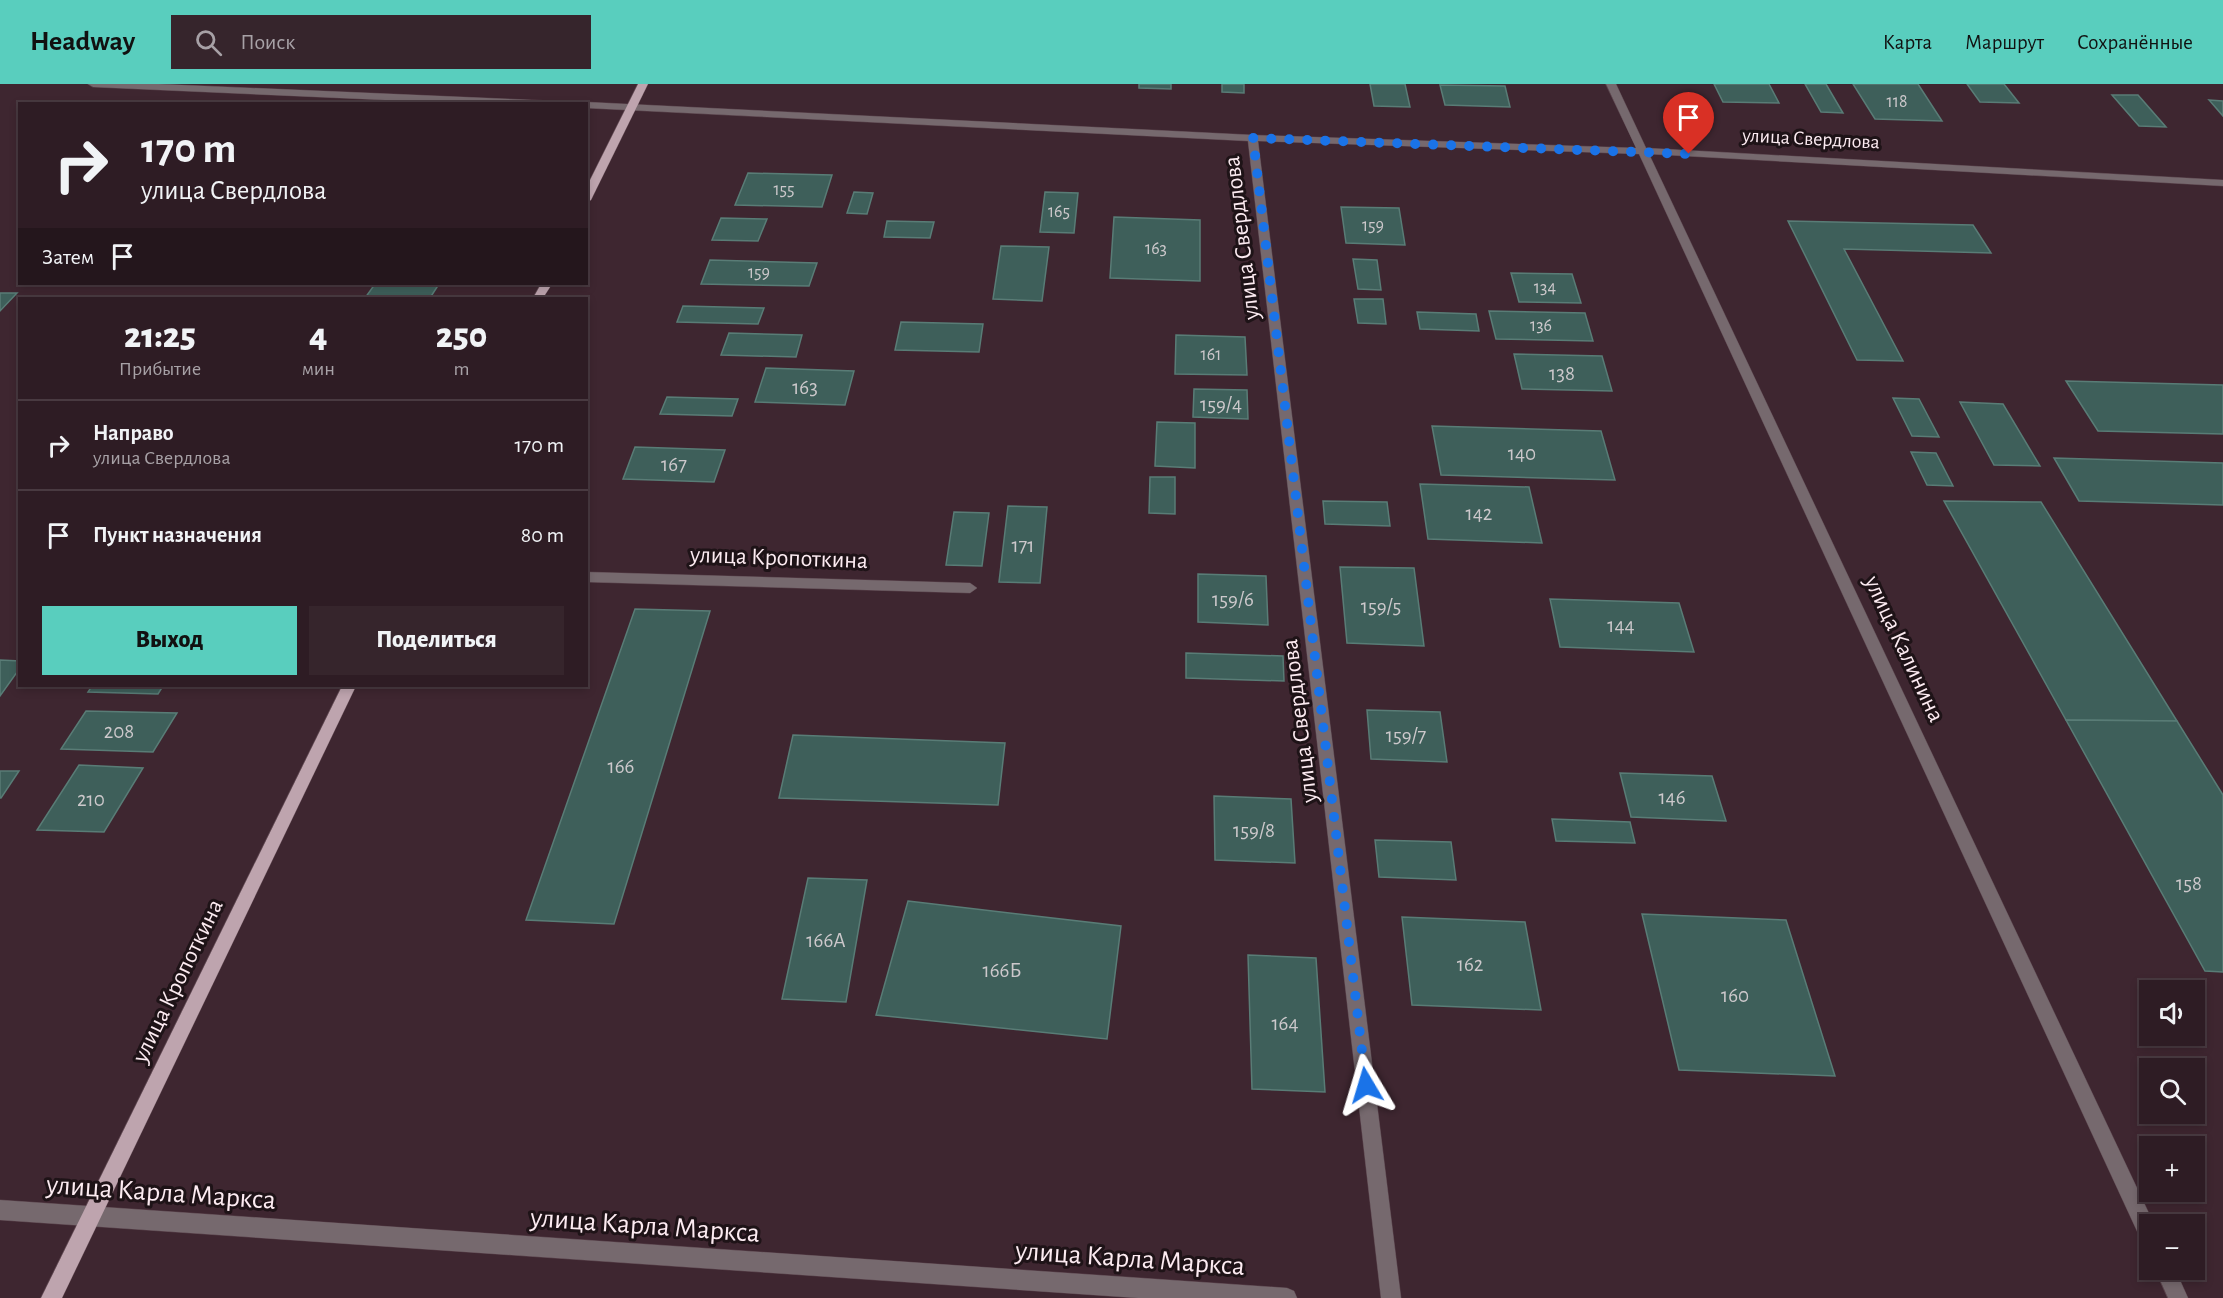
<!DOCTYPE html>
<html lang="ru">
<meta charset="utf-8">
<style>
:root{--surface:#2e1c24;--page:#36252c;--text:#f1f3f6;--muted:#a7a1a6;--line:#493a41;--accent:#59cebe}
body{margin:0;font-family:"Alegreya Sans",sans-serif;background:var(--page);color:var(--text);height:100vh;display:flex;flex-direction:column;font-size:22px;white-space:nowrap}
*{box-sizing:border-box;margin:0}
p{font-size:20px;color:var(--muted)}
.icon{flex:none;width:33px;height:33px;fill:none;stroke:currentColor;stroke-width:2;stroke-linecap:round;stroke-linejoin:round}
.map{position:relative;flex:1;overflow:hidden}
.drawer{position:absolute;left:18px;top:213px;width:570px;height:390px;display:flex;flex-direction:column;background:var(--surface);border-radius:0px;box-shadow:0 3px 9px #0003,0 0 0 2px var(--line)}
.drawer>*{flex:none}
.hud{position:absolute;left:18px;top:18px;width:570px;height:183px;border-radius:0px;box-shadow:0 3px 9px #0003,0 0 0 2px var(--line);background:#2e1c24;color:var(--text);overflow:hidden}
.fabs{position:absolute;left:2139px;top:896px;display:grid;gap:12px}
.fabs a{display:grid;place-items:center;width:66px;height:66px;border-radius:0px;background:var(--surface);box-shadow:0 3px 9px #0003,0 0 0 2px var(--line);font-size:30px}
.pin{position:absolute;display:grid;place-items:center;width:51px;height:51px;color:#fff;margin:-62px -26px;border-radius:50% 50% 50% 0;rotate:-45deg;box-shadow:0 0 6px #0007}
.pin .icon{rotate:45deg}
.me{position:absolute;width:66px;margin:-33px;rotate:353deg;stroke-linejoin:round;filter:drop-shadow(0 0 4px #0008)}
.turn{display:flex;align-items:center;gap:21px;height:126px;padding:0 24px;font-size:27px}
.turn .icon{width:78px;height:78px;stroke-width:2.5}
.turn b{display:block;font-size:42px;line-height:51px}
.then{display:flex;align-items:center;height:57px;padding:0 24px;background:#0003;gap:12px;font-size:22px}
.eta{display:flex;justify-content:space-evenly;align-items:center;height:102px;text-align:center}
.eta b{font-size:36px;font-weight:800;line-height:42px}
.cta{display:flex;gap:12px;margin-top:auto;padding:12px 24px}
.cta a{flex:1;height:69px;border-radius:0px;background:var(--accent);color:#111;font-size:24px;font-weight:800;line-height:69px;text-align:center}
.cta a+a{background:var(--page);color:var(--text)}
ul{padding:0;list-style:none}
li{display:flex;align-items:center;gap:18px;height:90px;padding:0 24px;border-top:2px solid var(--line)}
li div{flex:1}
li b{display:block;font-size:22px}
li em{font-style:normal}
header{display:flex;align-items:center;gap:36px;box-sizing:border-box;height:84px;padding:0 30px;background:var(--accent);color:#111}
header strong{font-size:28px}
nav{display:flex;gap:33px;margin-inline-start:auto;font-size:21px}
.search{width:420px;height:54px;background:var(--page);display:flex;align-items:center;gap:15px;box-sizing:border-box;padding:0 21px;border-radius:0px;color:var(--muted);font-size:22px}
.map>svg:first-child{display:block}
.building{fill:#3e5f5a;stroke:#597c76;stroke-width:1.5}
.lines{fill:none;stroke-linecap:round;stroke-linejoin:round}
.minor-casing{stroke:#59424b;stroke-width:1}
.major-casing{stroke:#59424b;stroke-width:1}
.minor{fill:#76696e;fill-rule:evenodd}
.major{fill:#bea4ae;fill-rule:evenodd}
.route{stroke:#1a73e8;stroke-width:10;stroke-dasharray:0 18}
.labels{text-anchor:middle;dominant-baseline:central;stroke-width:6;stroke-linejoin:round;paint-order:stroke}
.far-number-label{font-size:18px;fill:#ccc8cb}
.far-street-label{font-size:20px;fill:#fcebf1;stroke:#1e1317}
.number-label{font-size:21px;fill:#ccc8cb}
.street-label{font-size:24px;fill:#fcebf1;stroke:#1e1317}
.near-street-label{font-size:28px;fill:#fcebf1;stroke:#1e1317}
</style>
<header>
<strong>Headway</strong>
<div class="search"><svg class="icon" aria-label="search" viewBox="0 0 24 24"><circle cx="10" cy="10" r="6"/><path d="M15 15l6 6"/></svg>Поиск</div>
<nav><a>Карта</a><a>Маршрут</a><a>Сохранённые</a></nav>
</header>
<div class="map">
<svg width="2223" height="1214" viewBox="0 0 2223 1214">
<rect width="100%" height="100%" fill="#3e2630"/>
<g class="building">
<path d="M 1139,0 L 1171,0 L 1171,5 L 1139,4 Z"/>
<path d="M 1222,0 L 1244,0 L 1244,9 L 1222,8 Z"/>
<path d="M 1370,0 L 1405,0 L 1410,23 L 1374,22 Z"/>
<path d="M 1714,0 L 1769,0 L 1779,19 L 1723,18 Z"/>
<path d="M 1805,0 L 1826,0 L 1843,29 L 1821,28 Z"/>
<path d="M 1853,0 L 1918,0 L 1942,37 L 1875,35 Z"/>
<path d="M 1967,0 L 2004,0 L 2019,19 L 1980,18 Z"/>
<path d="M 1440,1 L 1505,2 L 1510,23 L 1445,21 Z"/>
<path d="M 2112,11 L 2138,11 L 2166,43 L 2139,42 Z"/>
<path d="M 2209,16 L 2223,17 L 2223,32 Z"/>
<path d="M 748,89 L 832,91 L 822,123 L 735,121 Z"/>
<path d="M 854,108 L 873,109 L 867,130 L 847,129 Z"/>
<path d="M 1045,108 L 1078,109 L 1074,149 L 1040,148 Z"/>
<path d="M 1341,123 L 1399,124 L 1405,161 L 1346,159 Z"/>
<path d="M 1114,133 L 1200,136 L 1200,197 L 1110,194 Z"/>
<path d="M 721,134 L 767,135 L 758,157 L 712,156 Z"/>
<path d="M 887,137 L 934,138 L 930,154 L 884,153 Z"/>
<path d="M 1788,137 L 1973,141 L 1991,169 L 1844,165 L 1903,277 L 1857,276 Z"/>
<path d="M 1001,162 L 1049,163 L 1042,217 L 993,215 Z"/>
<path d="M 1353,175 L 1377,176 L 1381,206 L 1358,205 Z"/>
<path d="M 710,176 L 817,179 L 809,202 L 701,200 Z"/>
<path d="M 1511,189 L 1572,190 L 1581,219 L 1519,218 Z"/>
<path d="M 375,200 L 439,200 L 430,214 L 365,214 Z"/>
<path d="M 0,209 L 17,209 L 0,227 Z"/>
<path d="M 1354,215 L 1383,215 L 1386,240 L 1358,239 Z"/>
<path d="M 683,222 L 764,224 L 758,240 L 677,238 Z"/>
<path d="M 1489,227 L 1585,229 L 1593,257 L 1496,255 Z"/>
<path d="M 1417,228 L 1476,230 L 1479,247 L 1420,245 Z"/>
<path d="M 901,238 L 983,240 L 979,268 L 895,266 Z"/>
<path d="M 729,249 L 802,251 L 796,273 L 721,271 Z"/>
<path d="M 1176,251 L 1245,253 L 1247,291 L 1175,290 Z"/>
<path d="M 1514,270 L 1602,272 L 1612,307 L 1522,305 Z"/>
<path d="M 766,284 L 854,287 L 845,321 L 755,318 Z"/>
<path d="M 2066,297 L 2223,301 L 2223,350 L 2098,347 Z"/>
<path d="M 1194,305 L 1247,306 L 1248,335 L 1193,333 Z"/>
<path d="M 667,313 L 738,315 L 732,332 L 660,330 Z"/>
<path d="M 1893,314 L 1919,315 L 1939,353 L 1912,352 Z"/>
<path d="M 1960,318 L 2003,320 L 2040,382 L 1994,381 Z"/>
<path d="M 1157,338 L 1195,339 L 1195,384 L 1155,382 Z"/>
<path d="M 1432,342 L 1601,347 L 1615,396 L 1441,391 Z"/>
<path d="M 635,363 L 725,366 L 714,398 L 623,395 Z"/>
<path d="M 1911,368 L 1936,369 L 1953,402 L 1927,401 Z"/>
<path d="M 2054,374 L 2223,379 L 2223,421 L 2079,417 Z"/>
<path d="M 1150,393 L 1175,393 L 1175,430 L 1149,429 Z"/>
<path d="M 1420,400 L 1529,403 L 1542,459 L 1428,455 Z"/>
<path d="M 1323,417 L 1387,418 L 1390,442 L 1325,440 Z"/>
<path d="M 1944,417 L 2041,418 L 2177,637 L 2066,636 Z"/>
<path d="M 1008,422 L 1047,423 L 1040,499 L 999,498 Z"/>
<path d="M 954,428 L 989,429 L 982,482 L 946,481 Z"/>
<path d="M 1340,483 L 1414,484 L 1424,562 L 1347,559 Z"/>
<path d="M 1198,490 L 1266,492 L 1268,541 L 1198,538 Z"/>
<path d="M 1550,515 L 1679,519 L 1694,568 L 1560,563 Z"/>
<path d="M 635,525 L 710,527 L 614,840 L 526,836 Z"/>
<path d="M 1186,569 L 1283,572 L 1284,597 L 1186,594 Z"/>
<path d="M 0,576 L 20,577 L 20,584 L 0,612 Z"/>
<path d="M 92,602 L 163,602 L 158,610 L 88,608 Z"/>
<path d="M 1367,626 L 1440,628 L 1447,678 L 1371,675 Z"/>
<path d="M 86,627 L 177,629 L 153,668 L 61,665 Z"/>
<path d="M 2066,636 L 2177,637 L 2223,711 L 2223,888 L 2205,887 Z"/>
<path d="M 793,651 L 1005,659 L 998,721 L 779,714 Z"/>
<path d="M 79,681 L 143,684 L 104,748 L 37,746 Z"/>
<path d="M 0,687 L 19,687 L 1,714 L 0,714 Z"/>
<path d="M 1620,689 L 1712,692 L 1726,737 L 1631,733 Z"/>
<path d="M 1214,712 L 1291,715 L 1295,779 L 1215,776 Z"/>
<path d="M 1552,735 L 1630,738 L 1635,759 L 1556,757 Z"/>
<path d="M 1375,756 L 1451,758 L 1456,796 L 1379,793 Z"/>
<path d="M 808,794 L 867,796 L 846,918 L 782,915 Z"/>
<path d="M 908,817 L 1121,842 L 1107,955 L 876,931 Z"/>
<path d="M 1642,830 L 1786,836 L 1835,992 L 1679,986 Z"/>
<path d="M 1402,833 L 1525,838 L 1541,926 L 1412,921 Z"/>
<path d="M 1248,871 L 1316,874 L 1325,1008 L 1252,1005 Z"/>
</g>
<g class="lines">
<g class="minor-casing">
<g id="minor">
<path d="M 88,0 L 159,0 L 555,17 L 560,20 L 476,20 L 93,3 Z"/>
<path d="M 1606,0 L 1616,0 L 1646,64 L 2223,96 L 2223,102 L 1649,70 L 2154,1140 L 2150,1140 L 2150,1163 L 2143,1160 L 1639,70 L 1258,57 L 1401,1214 L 1381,1214 L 1248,57 L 586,24 L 586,20 L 582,20 L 586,18 L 1253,51 L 1636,64 Z"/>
<path d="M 586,488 L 970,499 L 977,504 L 970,509 L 586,498 Z"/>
<path d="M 0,1116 L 1287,1204 L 1294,1207 L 1297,1214 L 1138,1214 L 0,1136 Z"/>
<path d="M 2155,1185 L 2175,1185 L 2188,1214 L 2168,1214 Z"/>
</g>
</g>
<g class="major-casing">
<g id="major">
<path d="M 638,0 L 648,0 L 591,116 L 586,119 L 586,104 Z"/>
<path d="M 541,200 L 552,200 L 543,214 L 533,214 Z"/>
<path d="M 342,602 L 356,602 L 62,1214 L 41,1214 Z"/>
</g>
</g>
<use href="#minor" class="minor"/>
<use href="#major" class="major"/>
</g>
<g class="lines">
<path class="route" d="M 1366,1001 L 1253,54 L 1689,70"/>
</g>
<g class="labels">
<g class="far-number-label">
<text x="1897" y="18">118</text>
<text x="784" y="106">155</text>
<text x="1059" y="128">165</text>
<text x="1373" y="142">159</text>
<text x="1156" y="165">163</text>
<text x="759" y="189">159</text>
<text x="1545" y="204">134</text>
<text x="1541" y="242">136</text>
<text x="1211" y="271">161</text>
</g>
<g class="far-street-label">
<text transform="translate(1811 55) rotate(3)">улица Свердлова</text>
</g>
<g class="number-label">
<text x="1562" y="289">138</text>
<text x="805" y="303">163</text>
<text x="1221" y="320">159/4</text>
<text x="1522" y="369">140</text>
<text x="674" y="380">167</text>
<text x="1479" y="429">142</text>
<text x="1023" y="461">171</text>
<text x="1233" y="515">159/6</text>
<text x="1381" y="522">159/5</text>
<text x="1621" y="541">144</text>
<text x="119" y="647">208</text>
<text x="1406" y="651">159/7</text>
<text x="621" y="682">166</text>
<text x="1672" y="713">146</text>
<text x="91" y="715">210</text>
<text x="1254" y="746">159/8</text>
<text x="2189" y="799">158</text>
<text x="826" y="856">166А</text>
<text x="1470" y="880">162</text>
<text x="1002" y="886">166Б</text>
<text x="1735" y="911">160</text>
<text x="1285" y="939">164</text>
</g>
<g class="street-label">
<text transform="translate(1242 154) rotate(-97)">улица Свердлова</text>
<text transform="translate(779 474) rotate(2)">улица Кропоткина</text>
<text transform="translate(1904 565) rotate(65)">улица Калинина</text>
<text transform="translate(1300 637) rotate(-97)">улица Свердлова</text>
<text transform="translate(178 897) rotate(-64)">улица Кропоткина</text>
</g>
<g class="near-street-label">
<text transform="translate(161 1109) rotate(4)">улица Карла Маркса</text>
<text transform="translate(645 1142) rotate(4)">улица Карла Маркса</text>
<text transform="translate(1130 1175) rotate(4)">улица Карла Маркса</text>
</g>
</g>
</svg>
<div class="fabs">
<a><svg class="icon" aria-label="sound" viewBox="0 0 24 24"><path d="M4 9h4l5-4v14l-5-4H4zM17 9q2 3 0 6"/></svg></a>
<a><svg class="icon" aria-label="search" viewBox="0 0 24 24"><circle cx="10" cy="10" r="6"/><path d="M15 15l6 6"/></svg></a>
<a>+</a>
<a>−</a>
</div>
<div class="pin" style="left:1689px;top:70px;background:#d93025"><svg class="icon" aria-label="arrive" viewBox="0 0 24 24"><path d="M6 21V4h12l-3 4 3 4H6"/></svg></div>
<svg class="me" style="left:1366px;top:1001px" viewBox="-20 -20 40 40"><path d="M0-17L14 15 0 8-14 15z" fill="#1a73e8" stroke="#fff" stroke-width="4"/></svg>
<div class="hud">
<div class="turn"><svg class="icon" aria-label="right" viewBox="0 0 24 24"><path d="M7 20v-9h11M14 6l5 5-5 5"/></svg><div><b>170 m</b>улица Свердлова</div></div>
<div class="then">Затем<svg class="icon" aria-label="arrive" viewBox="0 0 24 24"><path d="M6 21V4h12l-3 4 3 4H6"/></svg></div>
</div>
<section class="drawer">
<div class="eta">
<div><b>21:25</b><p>Прибытие</p></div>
<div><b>4</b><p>мин</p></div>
<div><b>250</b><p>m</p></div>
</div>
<ul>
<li><svg class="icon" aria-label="right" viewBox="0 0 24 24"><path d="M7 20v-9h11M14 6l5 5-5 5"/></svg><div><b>Направо</b><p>улица Свердлова</p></div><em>170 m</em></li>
<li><svg class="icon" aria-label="arrive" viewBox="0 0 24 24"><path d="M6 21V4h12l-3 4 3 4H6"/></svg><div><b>Пункт назначения</b></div><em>80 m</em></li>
</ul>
<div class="cta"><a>Выход</a><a>Поделиться</a></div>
</section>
</div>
